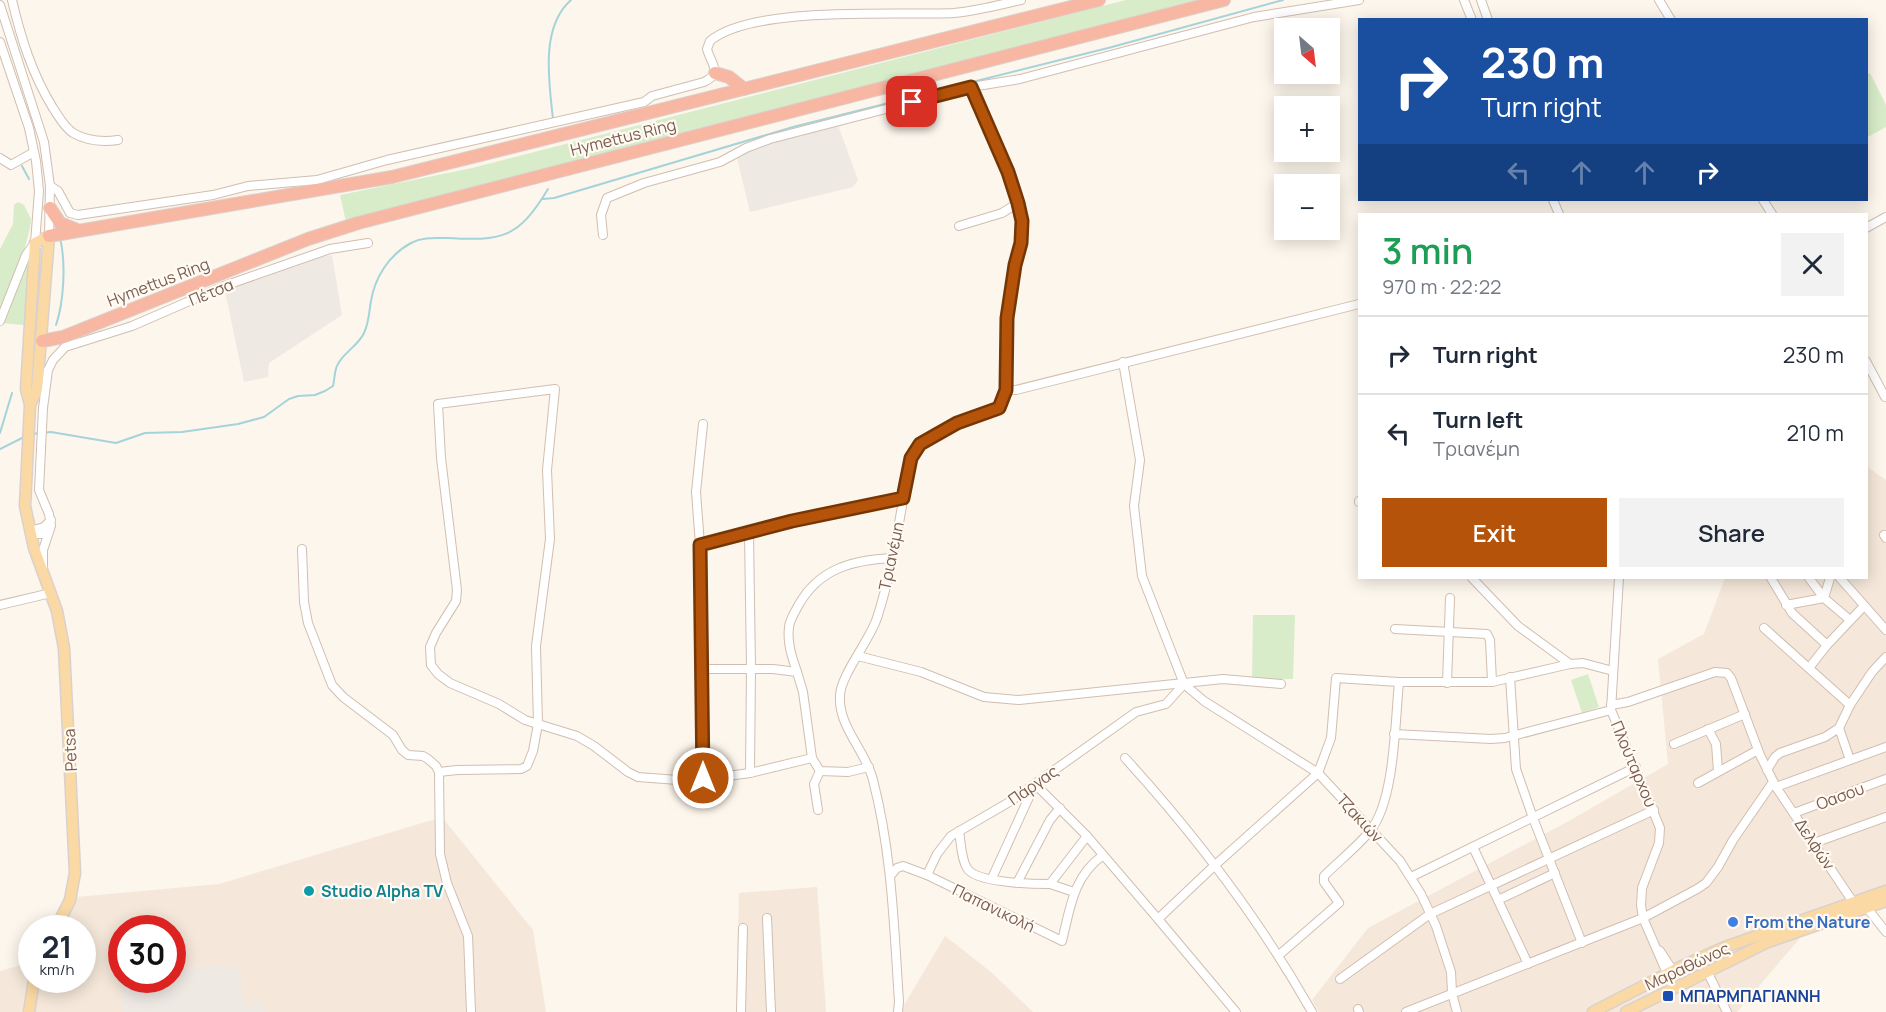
<!DOCTYPE html>
<meta charset="utf-8">
<style>
:root{--surface:#fff;--page:#f2f2f3;--text:#1f2937;--muted:#747a83;--line:#e0e1e3;--accent:#b45309}
body{margin:0;font-family:Manrope,sans-serif;background:var(--page);color:var(--text);height:100vh;display:flex;flex-direction:column;font-size:22px;white-space:nowrap}
*{box-sizing:border-box;margin:0}
p{font-size:20px;color:var(--muted)}
.icon{flex:none;width:33px;height:33px;fill:none;stroke:currentColor;stroke-width:2;stroke-linecap:round;stroke-linejoin:round}
.map{position:relative;flex:1;overflow:hidden}
.side{position:absolute;left:1358px;top:213px;width:510px;height:366px;display:flex;flex-direction:column;background:var(--surface);border-radius:0px;box-shadow:0 3px 15px #0003}
.side>*{flex:none}
.top-card{position:absolute;left:1358px;top:18px;width:510px;height:183px;border-radius:0px;box-shadow:0 3px 15px #0003;background:#1a4fa0;color:#fff;overflow:hidden}
.needle{width:39px;rotate:152deg}
.controls{position:absolute;left:1274px;top:18px;display:grid;gap:12px}
.controls a{display:grid;place-items:center;width:66px;height:66px;border-radius:0px;background:var(--surface);box-shadow:0 3px 15px #0003;font-size:30px}
.speed{position:absolute;left:18px;top:915px;display:flex;gap:12px;font-size:30px;font-weight:700;text-align:center}
.speed>*{display:grid;place-content:center;width:78px;height:78px;border-radius:50%;background:var(--surface);box-shadow:0 3px 15px #0003;line-height:1}
.speed small{font-size:15px;font-weight:400}
.speed .limit{border:9px solid #d22;background:#fff;color:#111}
.pin{position:absolute;display:grid;place-items:center;width:51px;height:51px;color:#fff;margin:-26px;border-radius:12px;box-shadow:0 3px 9px #0006}
.me{position:absolute;width:66px;margin:-33px;rotate:0deg;stroke-linejoin:round;filter:drop-shadow(0 0 4px #0008)}
.turn{display:flex;align-items:center;gap:21px;height:126px;padding:0 24px;font-size:27px}
.turn .icon{width:78px;height:78px;stroke-width:2.5}
.turn b{display:block;font-size:42px;line-height:51px}
.lanes{display:flex;align-items:center;height:57px;padding:0 24px;background:#0003;justify-content:center;gap:30px;direction:ltr}
.lanes .off{opacity:.35}
.round{display:grid;place-items:center;flex:none;width:63px;height:63px;border-radius:0px;background:var(--page)}
.overview{display:flex;align-items:center;justify-content:space-between;height:102px;padding:0 24px}
h1{font-size:36px;font-weight:600;line-height:45px;color:#1e9e55}
.button{display:flex;gap:12px;margin-top:auto;padding:12px 24px}
.button a{flex:1;height:69px;border-radius:0px;background:var(--accent);color:#fff;font-size:24px;font-weight:600;line-height:69px;text-align:center}
.button a+a{background:var(--page);color:var(--text)}
ul{padding:0;list-style:none}
li{display:flex;align-items:center;gap:18px;height:78px;padding:0 24px;border-top:2px solid var(--line)}
li div{flex:1}
li b{display:block;font-size:22px}
li em{font-style:normal}
.map>svg:first-child{display:block}
.residential{fill:#f5e8da;fill-rule:evenodd}
.industrial{fill:#efe9e4}
.green{fill:#d8ecc9}
.lines{fill:none;stroke-linecap:round;stroke-linejoin:round}
.stream{stroke:#a5d3da;stroke-width:2}
.minor-casing{stroke:#d1beb0;stroke-width:10}
.major-casing{stroke:#dad1cd;stroke-width:13}
.highway-casing{stroke:#dad1cd;stroke-width:14}
.minor{stroke:#fff;stroke-width:8}
.major{stroke:#fbd9a5;stroke-width:10}
.highway{stroke:#f7b7a3;stroke-width:12}
.route-casing{stroke:#753606;stroke-width:15}
.route{stroke:#b45309;stroke-width:10}
.culture-dot{fill:#0f9aa8;stroke:#fffaf3;stroke-width:2}
.shop-dot{fill:#3f7fe0;stroke:#fffaf3;stroke-width:2}
.transit-dot{fill:#1a4fb4;stroke:#fffaf3;stroke-width:2}
.labels{text-anchor:middle;dominant-baseline:central;stroke-width:4.5;stroke-linejoin:round;paint-order:stroke}
.street-label{font-size:16px;fill:#7a5c4d;stroke:#fffaf3}
.culture-label{font-size:16px;font-weight:bold;fill:#0d838f;stroke:#fffaf3;text-anchor:start}
.shop-label{font-size:16px;font-weight:bold;fill:#366cbe;stroke:#fffaf3;text-anchor:start}
.transit-label{font-size:16px;font-weight:bold;fill:#164399;stroke:#fffaf3;text-anchor:start}
</style>
<div class="map">
<svg width="1886" height="1012" viewBox="0 0 1886 1012">
<rect width="100%" height="100%" fill="#fdf6ec"/>
<g class="residential">
<path d="M 1866,466 L 1886,480 L 1886,886 L 1793,918 L 1800,938 L 1737,1012 L 1319,1012 L 1312,1000 L 1368,928 L 1567,822 L 1668,764 L 1658,659 L 1704,634 L 1725,578 L 1866,578 Z"/>
<path d="M 442,817 L 533,930 L 546,1012 L 0,1012 L 0,971 L 31,962 L 32,980 L 82,980 L 82,928 L 49,928 L 65,898 L 219,884 ZM 122,928 L 172,928 L 172,980 L 122,980 Z"/>
<path d="M 817,887 L 826,1012 L 736,1012 L 739,893 Z"/>
<path d="M 945,936 L 991,972 L 1033,1012 L 900,1012 Z"/>
</g>
<g class="industrial">
<path d="M 838,125 L 858,180 L 853,187 L 750,212 L 737,158 L 753,148 Z"/>
<path d="M 332,255 L 342,315 L 269,363 L 268,377 L 244,382 L 225,291 L 310,259 Z"/>
<path d="M 120,964 L 121,964 L 122,980 L 172,980 L 173,968 L 237,965 L 246,1005 L 262,1002 L 265,1012 L 123,1012 Z"/>
</g>
<g class="green">
<path d="M 1126,0 L 1203,0 L 694,130 L 346,222 L 340,195 L 472,168 Z"/>
<path d="M 1870,73 L 1886,105 L 1886,127 L 1866,138 L 1866,75 Z"/>
<path d="M 18,202 L 24,205 L 31,219 L 30,228 L 24,251 L 0,311 L 0,249 L 13,224 L 14,205 Z"/>
<path d="M 30,256 L 24,325 L 2,323 Z"/>
<path d="M 1253,615 L 1295,615 L 1293,679 L 1252,679 Z"/>
<path d="M 1588,674 L 1599,707 L 1582,713 L 1571,680 Z"/>
</g>
<g class="lines">
<g class="stream">
<path d="M 553,119 C 549,82 540,27 571,0"/>
<path d="M 22,166 L 29,179"/>
<path d="M 543,199 L 554,198 L 793,127 L 1112,47 L 1283,0"/>
<path d="M 56,325 C 64,302 66,262 60,238"/>
<path d="M 0,433 L 12,393"/>
<path d="M 31,434 L 51,432 L 116,443 L 145,433 L 182,432 L 238,424 L 264,417 L 289,399 L 298,396 L 315,395 L 325,391 L 333,386 C 335,379 334,370 338,364 C 344,352 358,346 364,333 C 369,323 369,312 371,301 C 375,277 389,255 411,243 C 422,237 434,238 446,238 C 502,241 518,239 548,189"/>
<path d="M 0,449 L 26,436"/>
</g>
<g class="minor-casing">
<g id="minor">
<path d="M 12,0 C 21,38 32,74 53,108 C 59,117 64,127 73,133 C 87,141 103,142 118,140"/>
<path d="M 1464,0 L 1472,20"/>
<path d="M 1481,0 L 1488,20"/>
<path d="M 1659,0 L 1671,20"/>
<path d="M 0,5 L 44,142 L 50,186 L 49,236"/>
<path d="M 0,42 L 29,128 L 36,161 L 39,191 L 35,243 L 26,255 L 0,321"/>
<path d="M 0,158 L 11,165 L 34,152"/>
<path d="M 50,186 L 58,191 L 70,213 L 78,215 L 213,195 L 248,186 L 317,180 L 387,160 L 644,102 L 652,96 L 704,82 C 723,73 711,64 707,49 L 710,41 C 753,5 896,16 954,13 C 976,11 999,5 1021,0"/>
<path d="M 1553,200 L 1559,214"/>
<path d="M 1763,200 L 1772,214"/>
<path d="M 959,226 L 1002,213 L 1018,203"/>
<path d="M 1866,228 L 1886,217"/>
<path d="M 603,235 L 601,215 L 607,198 L 644,183 L 720,162 L 746,148 L 770,139 L 971,87 L 1020,79 L 1254,17 L 1359,0"/>
<path d="M 1866,361 L 1885,397"/>
<path d="M 1123,362 L 1140,460 L 1134,506 L 1142,576 L 1184,684"/>
<path d="M 1006,390 L 1016,390 L 1359,304"/>
<path d="M 1359,502 L 1359,501"/>
<path d="M 30,531 L 34,534 L 44,534 L 51,526 L 49,514 L 39,490 L 43,408 L 48,370 L 53,360 L 65,347 L 132,326 L 224,286 L 330,249 L 368,243"/>
<path d="M 30,531 L 44,527 L 51,520"/>
<path d="M 749,533 L 751,668 L 750,773"/>
<path d="M 1884,535 L 1886,538"/>
<path d="M 700,545 L 792,521 L 903,498"/>
<path d="M 302,549 L 304,602 L 308,623 L 332,685 L 343,697 L 393,735 L 402,750 L 408,755 L 423,756 L 428,759 L 436,766 L 439,772 L 440,854 L 447,883 L 468,936 L 471,1012"/>
<path d="M 43,567 L 43,550 L 50,529"/>
<path d="M 1472,578 L 1518,626 L 1570,664 L 1583,663 L 1613,671"/>
<path d="M 1619,578 L 1611,710 L 1660,828 L 1659,843 L 1642,888 L 1641,905 L 1643,918 L 1673,987"/>
<path d="M 1771,578 L 1792,613 L 1827,645"/>
<path d="M 1830,578 L 1824,598 L 1850,620"/>
<path d="M 1840,578 L 1886,630"/>
<path d="M 0,605 L 51,593"/>
<path d="M 1786,605 L 1824,598 L 1809,578"/>
<path d="M 1764,628 L 1850,705"/>
<path d="M 1395,629 L 1487,634 L 1490,640 L 1492,682"/>
<path d="M 858,656 L 921,672 L 984,697 L 1019,700 L 1223,679 L 1281,684"/>
<path d="M 1809,668 L 1827,645 L 1864,606"/>
<path d="M 702,669 L 773,669 L 797,672 L 803,692 L 812,758 L 820,771 L 848,772 L 869,767"/>
<path d="M 797,672 C 792,657 787,643 789,627 C 790,619 795,612 798,606 C 819,568 853,560 893,558"/>
<path d="M 1510,677 L 1516,769 L 1533,818 L 1582,943"/>
<path d="M 1399,682 L 1492,682 L 1570,664"/>
<path d="M 1447,683 L 1450,598"/>
<path d="M 1184,684 L 1204,701 L 1318,773 L 1400,861 L 1421,894 L 1436,926 L 1451,972 L 1452,993 L 1457,1012"/>
<path d="M 1611,705 L 1628,702 L 1715,672 L 1727,673 L 1731,678 L 1760,755 L 1776,787 L 1853,902"/>
<path d="M 1839,728 L 1850,760"/>
<path d="M 1708,729 L 1716,744 L 1718,771"/>
<path d="M 1394,734 L 1491,739 L 1505,738 L 1611,710"/>
<path d="M 1674,744 L 1745,714"/>
<path d="M 1125,758 C 1196,836 1260,920 1312,1012"/>
<path d="M 1767,770 L 1775,757 L 1780,753 L 1825,737 L 1839,728 L 1850,705 L 1872,672 L 1886,657"/>
<path d="M 439,772 L 457,770 L 521,769 L 527,766 L 533,751 L 538,724 L 536,646 L 550,539 L 547,470 L 555,389 L 438,404 L 441,458 L 457,590 L 456,601 L 436,633 L 430,647 L 431,665 L 438,674 L 450,683 L 499,704 L 525,720 L 577,736 L 594,746 L 628,772 L 638,777 L 691,781 L 750,773 L 812,758"/>
<path d="M 703,778 L 700,545 L 696,492 L 703,424"/>
<path d="M 1698,783 L 1758,750"/>
<path d="M 1776,787 L 1886,747"/>
<path d="M 818,810 L 814,784 L 820,771"/>
<path d="M 1794,813 L 1886,779"/>
<path d="M 959,831 C 961,842 961,859 967,868 C 975,883 1033,884 1050,884 L 1087,836"/>
<path d="M 1814,843 L 1886,817"/>
<path d="M 1473,847 L 1528,964"/>
<path d="M 891,875 L 897,868 L 903,866 L 927,875 L 937,854 L 951,836 L 1011,801 L 1136,712 L 1166,704 L 1184,684"/>
<path d="M 927,875 L 1062,941 C 1070,909 1073,877 1102,856"/>
<path d="M 1411,877 L 1636,767"/>
<path d="M 992,878 L 1035,784 L 1087,836 L 1158,919 L 1214,866 L 1318,773 L 1331,738 L 1336,678 L 1399,682 C 1395,721 1395,801 1370,831 C 1357,847 1339,861 1324,876 L 1324,882 L 1339,903 L 1279,955"/>
<path d="M 1017,883 L 1050,820 L 1060,808"/>
<path d="M 1050,884 L 1074,892"/>
<path d="M 1498,900 L 1555,873"/>
<path d="M 1867,908 L 1886,932"/>
<path d="M 767,918 L 771,1012"/>
<path d="M 1158,919 L 1236,1012"/>
<path d="M 1660,951 L 1673,971"/>
<path d="M 1707,971 L 1727,1012"/>
<path d="M 1340,979 L 1430,914 L 1654,810"/>
<path d="M 1358,1009 L 1359,1012"/>
<path d="M 741,1012 L 743,928"/>
<path d="M 898,1012 L 899,1002 C 894,927 892,853 873,780 C 866,751 838,727 840,696 C 840,676 870,640 877,618 C 894,566 900,511 911,458 C 914,454 916,448 919,445 C 936,425 975,419 999,408 C 1014,382 1005,347 1007,318 C 1009,300 1012,281 1016,264 C 1018,253 1022,243 1023,233 C 1024,193 988,123 971,87"/>
<path d="M 1406,1012 L 1643,918 L 1697,889 L 1706,883 L 1718,867 L 1733,840 L 1773,782"/>
</g>
</g>
<g class="major-casing">
<g id="major">
<path d="M 30,405 L 26,389 L 35,243 L 49,236 L 37,389 L 30,405 L 25,506 L 34,548 L 57,611 L 64,648 L 75,873 L 70,900 L 56,928"/>
<path d="M 29,1012 L 34,980"/>
<path d="M 1593,1012 L 1680,967 L 1725,947 L 1886,891"/>
<path d="M 1626,1012 L 1768,942 L 1886,901"/>
</g>
</g>
<g class="highway-casing">
<g id="highway">
<path d="M 715,73 L 729,77 L 744,89"/>
<path d="M 50,208 L 60,223 L 75,229"/>
<path d="M 49,236 L 392,177 L 1099,0"/>
<path d="M 42,341 L 63,337 L 308,239 L 358,223 L 1224,0"/>
</g>
</g>
<use href="#minor" class="minor"/>
<use href="#major" class="major"/>
<use href="#highway" class="highway"/>
</g>
<g class="lines">
<g class="route-casing">
<path id="route" d="M 703,778 L 700,545 L 792,521 L 903,498 L 911,458 L 920,444 L 957,423 L 999,408 L 1006,390 L 1007,318 L 1015,265 L 1021,243 L 1022,221 L 1018,203 L 1008,172 L 971,87 L 912,102"/>
</g>
<use href="#route" class="route"/>
</g>
<circle class="culture-dot" cx="309" cy="891" r="6"/>
<circle class="shop-dot" cx="1733" cy="922" r="6"/>
<rect class="transit-dot" x="1662" y="990" width="12" height="12" rx="3"/>
<g class="labels">
<g class="street-label">
<text transform="translate(623 137) rotate(-14)">Hymettus Ring</text>
<text transform="translate(158 282) rotate(-21)">Hymettus Ring</text>
<text transform="translate(211 292) rotate(-22)">Πέτσα</text>
<text transform="translate(891 556) rotate(-78)">Τριανέμη</text>
<text transform="translate(70 750) rotate(-93)">Petsa</text>
<text transform="translate(1634 764) rotate(67)">Πλούταρχου</text>
<text transform="translate(1033 785) rotate(-35)">Πάργας</text>
<text transform="translate(1840 796) rotate(-20)">Οασου</text>
<text transform="translate(1360 818) rotate(47)">Τζακιών</text>
<text transform="translate(1815 844) rotate(56)">Δελφών</text>
<text transform="translate(994 908) rotate(26)">Παπανικολή</text>
<text transform="translate(1687 966) rotate(-25)">Μαραθώνος</text>
</g>
<g class="culture-label">
<text x="321" y="891">Studio Alpha TV</text>
</g>
<g class="shop-label">
<text x="1745" y="922">From the Nature</text>
</g>
<g class="transit-label">
<text x="1680" y="996">ΜΠΑΡΜΠΑΓΙΑΝΝΗ</text>
</g>
</g>
</svg>
<div class="controls">
<a><svg class="needle" viewBox="-14 -14 28 28"><path d="M0-13l5 13h-10z" fill="#e53935"/><path d="M0 13l5-13h-10z" fill="#747a83"/></svg></a>
<a>+</a>
<a>−</a>
</div>
<div class="speed"><div>21<small>km/h</small></div><div class="limit">30</div></div>
<div class="pin" style="left:912px;top:102px;background:#d93025"><svg class="icon" aria-label="arrive" viewBox="0 0 24 24"><path d="M6 21V4h12l-3 4 3 4H6"/></svg></div>
<svg class="me" style="left:703px;top:778px" viewBox="-20 -20 40 40"><circle r="17" fill="#b45309" stroke="#fff" stroke-width="3"/><path d="M0-11L8 9 0 5-8 9z" fill="#fff"/></svg>
<div class="top-card">
<div class="turn"><svg class="icon" aria-label="right" viewBox="0 0 24 24"><path d="M7 20v-9h11M14 6l5 5-5 5"/></svg><div><b>230 m</b>Turn right</div></div>
<div class="lanes"><svg class="icon off" aria-label="left" viewBox="0 0 24 24"><path d="M17 20v-9H6M10 6l-5 5 5 5"/></svg><svg class="icon off" aria-label="ahead" viewBox="0 0 24 24"><path d="M12 20V5M6 11l6-6 6 6"/></svg><svg class="icon off" aria-label="ahead" viewBox="0 0 24 24"><path d="M12 20V5M6 11l6-6 6 6"/></svg><svg class="icon" aria-label="right" viewBox="0 0 24 24"><path d="M7 20v-9h11M14 6l5 5-5 5"/></svg></div>
</div>
<section class="side">
<div class="overview"><div><h1>3 min</h1><p>970 m · 22:22</p></div><a class="round"><svg class="icon" aria-label="close" viewBox="0 0 24 24"><path d="M6 6l12 12M18 6L6 18"/></svg></a></div>
<ul>
<li><svg class="icon" aria-label="right" viewBox="0 0 24 24"><path d="M7 20v-9h11M14 6l5 5-5 5"/></svg><div><b>Turn right</b></div><em>230 m</em></li>
<li><svg class="icon" aria-label="left" viewBox="0 0 24 24"><path d="M17 20v-9H6M10 6l-5 5 5 5"/></svg><div><b>Turn left</b><p>Τριανέμη</p></div><em>210 m</em></li>
</ul>
<div class="button"><a>Exit</a><a>Share</a></div>
</section>
</div>
